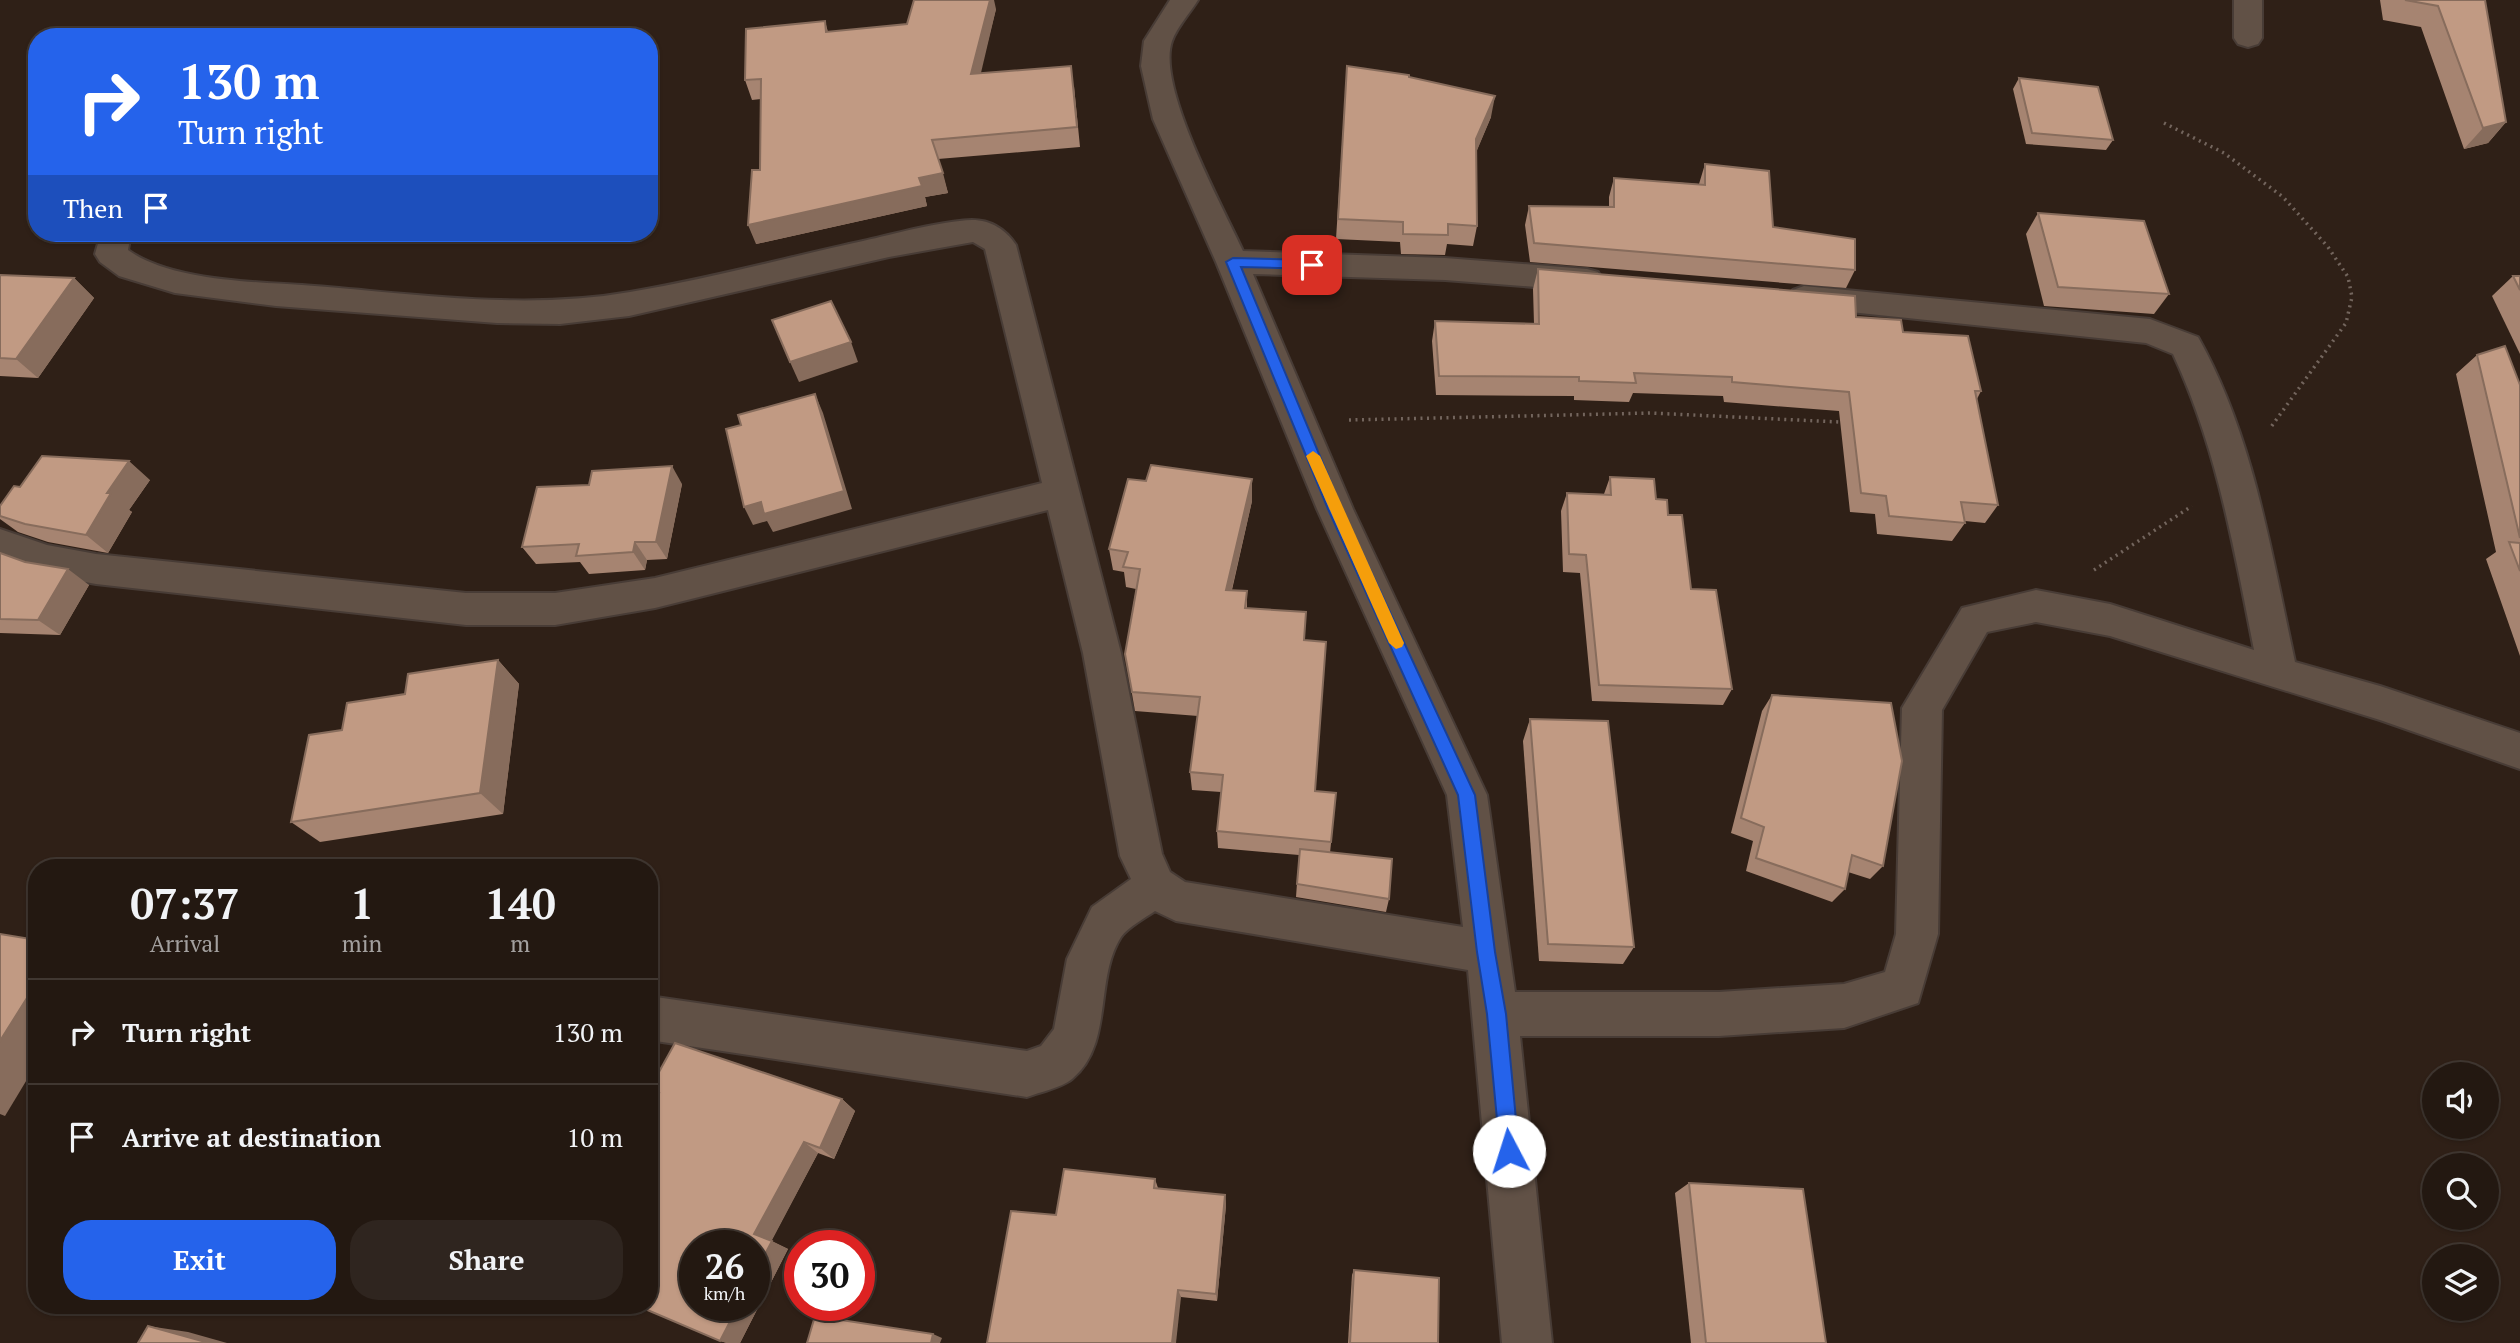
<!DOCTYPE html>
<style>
:root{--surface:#231811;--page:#2f251f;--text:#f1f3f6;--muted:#a3a09f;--line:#403731;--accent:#2563eb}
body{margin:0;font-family:"PT Serif",serif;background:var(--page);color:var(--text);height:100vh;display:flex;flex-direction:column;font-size:26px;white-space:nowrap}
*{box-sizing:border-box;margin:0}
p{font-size:23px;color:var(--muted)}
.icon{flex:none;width:38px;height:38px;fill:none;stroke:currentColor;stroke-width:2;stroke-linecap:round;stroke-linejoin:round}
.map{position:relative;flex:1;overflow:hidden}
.drawer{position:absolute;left:28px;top:859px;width:630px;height:455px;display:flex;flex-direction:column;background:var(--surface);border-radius:28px;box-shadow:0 2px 5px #0004,0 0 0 2px var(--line)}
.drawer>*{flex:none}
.guide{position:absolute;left:28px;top:28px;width:630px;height:214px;border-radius:28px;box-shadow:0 2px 5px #0004,0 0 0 2px var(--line);background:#2563eb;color:#fff;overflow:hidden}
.tools{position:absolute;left:2422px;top:1062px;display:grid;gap:14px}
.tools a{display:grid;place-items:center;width:77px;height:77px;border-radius:50%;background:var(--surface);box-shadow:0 2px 5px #0004,0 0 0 2px var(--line);font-size:35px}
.speed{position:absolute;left:679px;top:1230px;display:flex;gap:14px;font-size:35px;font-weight:700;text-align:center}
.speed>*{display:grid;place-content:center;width:91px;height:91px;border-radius:50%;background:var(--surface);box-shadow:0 2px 5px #0004,0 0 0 2px var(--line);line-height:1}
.speed small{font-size:18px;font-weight:400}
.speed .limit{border:10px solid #d22;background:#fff;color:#111}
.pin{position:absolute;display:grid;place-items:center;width:60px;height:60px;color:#fff;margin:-30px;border-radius:14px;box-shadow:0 4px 10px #0006}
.me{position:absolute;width:77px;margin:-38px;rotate:355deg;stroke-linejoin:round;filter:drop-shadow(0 0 5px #0008)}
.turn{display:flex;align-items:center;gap:24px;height:147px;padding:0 35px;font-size:32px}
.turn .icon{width:91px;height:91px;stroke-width:2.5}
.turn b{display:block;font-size:49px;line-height:60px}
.then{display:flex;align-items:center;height:66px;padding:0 35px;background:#0003;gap:14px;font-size:26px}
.eta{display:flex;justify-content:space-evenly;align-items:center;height:119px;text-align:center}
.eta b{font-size:42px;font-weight:800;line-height:49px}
.action{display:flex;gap:14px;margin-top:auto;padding:14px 35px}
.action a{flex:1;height:80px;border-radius:28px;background:var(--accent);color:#fff;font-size:28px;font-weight:800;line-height:80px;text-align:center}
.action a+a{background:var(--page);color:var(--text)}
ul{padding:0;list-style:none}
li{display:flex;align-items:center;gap:21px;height:105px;padding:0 35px;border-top:2px solid var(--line)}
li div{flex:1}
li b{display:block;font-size:26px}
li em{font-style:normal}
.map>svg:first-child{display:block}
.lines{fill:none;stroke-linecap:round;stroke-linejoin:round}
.minor-casing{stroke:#483c36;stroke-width:4}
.path{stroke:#73655d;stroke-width:3.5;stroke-dasharray:2 4.5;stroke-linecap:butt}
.minor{fill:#615146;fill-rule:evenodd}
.wall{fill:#a68471}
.shaded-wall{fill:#876c5c}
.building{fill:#c19a83;stroke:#876c5c;stroke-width:2}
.route{fill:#2563eb;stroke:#184099;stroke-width:2}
.slow{fill:#f59e0b}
</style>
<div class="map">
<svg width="2520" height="1343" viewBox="0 0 2520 1343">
<rect width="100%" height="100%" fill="#2f2017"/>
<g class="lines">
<g class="minor-casing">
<g id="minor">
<path d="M 1170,0 L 1198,0 C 1190,13 1177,27 1172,41 C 1156,86 1223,207 1243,251 L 1445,258 L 1587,269 L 1598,272 L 1603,280 L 1598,288 L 1587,291 L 1445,280 L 1253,274 L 1353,509 L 1487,795 L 1515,992 L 1719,992 L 1844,984 L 1885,972 L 1896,934 L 1902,708 L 1962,608 L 2036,590 L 2110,604 L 2254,650 C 2234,549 2217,448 2173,354 L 2146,343 L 1793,306 L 1788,298 L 1793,290 L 1804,286 L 2150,319 L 2198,337 C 2254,437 2271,552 2295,662 L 2380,686 L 2520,733 L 2520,769 L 2380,720 L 2110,636 L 2036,622 L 1987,632 L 1942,710 L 1938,934 L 1918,1003 L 1844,1028 L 1719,1036 L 1520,1036 L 1552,1343 L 1502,1343 L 1468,970 L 1176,921 L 1155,911 C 1145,918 1128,927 1121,937 C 1094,979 1114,1044 1072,1079 C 1061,1088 1040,1092 1027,1097 L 649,1040 L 649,996 L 1027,1051 L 1041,1046 L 1054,1029 L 1067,959 L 1092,907 L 1131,879 L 1120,856 L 1083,653 L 1048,510 L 655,608 L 555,625 L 466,625 L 96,584 L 47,575 L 0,559 L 0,529 L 47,545 L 96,554 L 466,593 L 555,593 L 655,578 L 1042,483 L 985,249 L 973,242 L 889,257 L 629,316 L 560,324 L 497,323 L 276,306 L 175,293 L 119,276 L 100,262 L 95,254 L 101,233 L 131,233 L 128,250 C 169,280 251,282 302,285 C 410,293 522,311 630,292 C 708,279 785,258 863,241 C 894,234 941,221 972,220 C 991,220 1006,230 1016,245 L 1121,653 L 1162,854 L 1170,872 L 1185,882 L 1463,927 L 1447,795 L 1317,509 L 1216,262 L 1153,119 L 1141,66 L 1144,41 Z"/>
<path d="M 2234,0 L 2262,0 L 2262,38 L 2258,44 L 2248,47 L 2238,44 L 2234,38 Z"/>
</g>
</g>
<g class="path">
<path d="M 2164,123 L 2224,153 L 2283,197 L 2328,247 L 2348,277 L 2352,297 L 2346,323 L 2271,427"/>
<path d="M 1349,420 L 1651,413 L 1839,422"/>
<path d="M 2094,570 L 2192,506"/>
</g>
<use href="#minor" class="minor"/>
</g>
<g class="wall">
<path d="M 2380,0 L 2485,0 L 2506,122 L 2488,143 L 2464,149 L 2421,27 L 2383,20 Z"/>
<path d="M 996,9 L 980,73 L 1074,86 L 1080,147 L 938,159 L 948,193 L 925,197 L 927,206 L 756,244 L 760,170 L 761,99 L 752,100 L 745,80 L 825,21 L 828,32 L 907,24 Z"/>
<path d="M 1347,66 L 1409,77 L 1491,117 L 1476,152 L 1477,226 L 1473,246 L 1447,244 L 1445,255 L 1401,254 L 1400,242 L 1336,239 Z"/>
<path d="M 2019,78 L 2113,140 L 2106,150 L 2026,144 L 2013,89 Z"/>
<path d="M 1705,164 L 1773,227 L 1855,270 L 1846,288 L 1530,262 L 1525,225 L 1529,206 L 1609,207 L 1609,197 L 1614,178 L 1699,184 Z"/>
<path d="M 2038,213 L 2169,294 L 2154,314 L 2044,306 L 2026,234 Z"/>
<path d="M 1538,269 L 1856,317 L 1903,332 L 1981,391 L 1977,399 L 1998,505 L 1985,523 L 1965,521 L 1965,523 L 1952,541 L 1877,534 L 1875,514 L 1850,512 L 1839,411 L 1724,402 L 1723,396 L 1633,393 L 1629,402 L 1574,400 L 1574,396 L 1436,395 L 1432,341 L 1435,321 L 1534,324 L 1533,289 Z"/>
<path d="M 0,275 L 74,278 L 94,298 L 38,378 L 0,376 Z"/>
<path d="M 2513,276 L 2520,276 L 2520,354 L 2492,296 Z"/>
<path d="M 2477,355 L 2520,385 L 2520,656 L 2486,559 L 2496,552 L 2456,374 Z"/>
<path d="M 1610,477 L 1656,499 L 1668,515 L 1691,589 L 1732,689 L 1723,705 L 1592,701 L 1580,573 L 1563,572 L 1561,511 L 1567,493 L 1604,494 Z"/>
<path d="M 1252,479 L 1252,501 L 1232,590 L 1247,591 L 1247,608 L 1304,641 L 1315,791 L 1336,793 L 1330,853 L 1389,899 L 1386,912 L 1296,897 L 1299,855 L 1218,848 L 1217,831 L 1221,792 L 1192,790 L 1190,772 L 1198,716 L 1135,711 L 1125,654 L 1136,589 L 1126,587 L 1124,572 L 1113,570 L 1109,549 L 1146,481 Z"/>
<path d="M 150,480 L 129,510 L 132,512 L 108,553 L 48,542 L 18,532 L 0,519 L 0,506 L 20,487 Z"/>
<path d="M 682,484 L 667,559 L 647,560 L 645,570 L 589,574 L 580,562 L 536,564 L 522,547 Z"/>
<path d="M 0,553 L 89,585 L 60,635 L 0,633 Z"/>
<path d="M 498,660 L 519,684 L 503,814 L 320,842 L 291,822 L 342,730 L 405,694 Z"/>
<path d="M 1772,695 L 1883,866 L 1870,879 L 1848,872 L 1845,889 L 1832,902 L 1746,871 L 1753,841 L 1731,833 L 1762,711 Z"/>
<path d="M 1530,719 L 1634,947 L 1623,964 L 1539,961 L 1523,741 Z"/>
<path d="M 649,1090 L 842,1099 L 855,1111 L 834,1159 L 818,1153 L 771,1241 L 788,1249 L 740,1343 L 727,1343 L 720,1341 L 658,1095 Z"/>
<path d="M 1155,1179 L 1158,1188 L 1225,1195 L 1226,1205 L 1217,1301 L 1181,1297 L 1056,1215 Z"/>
<path d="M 1689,1183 L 1826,1343 L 1691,1343 L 1675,1193 Z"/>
<path d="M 1354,1270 L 1438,1343 L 1348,1343 L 1352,1275 Z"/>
</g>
<g class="shaded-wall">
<path d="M 990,0 L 994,0 L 996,9 L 976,94 L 971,74 Z"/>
<path d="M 1495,96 L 1491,117 L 1473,160 L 1476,139 Z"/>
<path d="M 2506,122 L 2488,143 L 2464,149 L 2483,128 Z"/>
<path d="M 943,173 L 948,193 L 925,197 L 927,206 L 756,244 L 748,225 L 919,178 Z"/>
<path d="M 74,278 L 94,298 L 38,378 L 16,359 Z"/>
<path d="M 851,342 L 858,362 L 799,382 L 790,362 Z"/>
<path d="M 815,394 L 823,413 L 852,509 L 773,532 L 767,521 L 753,525 L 744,507 Z"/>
<path d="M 129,461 L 150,480 L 129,510 L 132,512 L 108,553 L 86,535 L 107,493 Z"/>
<path d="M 672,466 L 682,484 L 667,559 L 656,542 Z"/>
<path d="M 1252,479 L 1252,501 L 1227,610 L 1226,590 Z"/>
<path d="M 635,542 L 647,560 L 645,570 L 633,552 Z"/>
<path d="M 68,569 L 89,585 L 60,635 L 38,620 Z"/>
<path d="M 498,660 L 519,684 L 503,814 L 480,793 Z"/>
<path d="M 37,982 L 37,1063 L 5,1116 L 0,1114 L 0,1041 Z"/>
<path d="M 842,1099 L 855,1111 L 834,1159 L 820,1148 Z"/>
<path d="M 804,1142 L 818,1153 L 771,1242 L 754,1234 Z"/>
<path d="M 1225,1195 L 1226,1205 L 1217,1301 L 1216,1294 Z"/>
<path d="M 772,1241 L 788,1249 L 740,1343 L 727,1343 L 720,1341 L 738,1306 L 754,1306 L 754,1275 Z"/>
<path d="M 1178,1290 L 1181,1297 L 1176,1343 L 1172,1343 Z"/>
<path d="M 148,1326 L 188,1332 L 227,1343 L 209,1343 Z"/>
<path d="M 933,1334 L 942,1338 L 940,1343 L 931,1343 Z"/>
</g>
<g class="building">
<path d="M 914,0 L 990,0 L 971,74 L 1071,66 L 1077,127 L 932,140 L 943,173 L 919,178 L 922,186 L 748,225 L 752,170 L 760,170 L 761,79 L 745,80 L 746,29 L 825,21 L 826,32 L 907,24 Z"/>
<path d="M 2405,0 L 2485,0 L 2506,122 L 2483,128 L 2438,6 Z"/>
<path d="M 1347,66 L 1409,75 L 1409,77 L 1495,96 L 1476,139 L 1477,226 L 1448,224 L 1448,235 L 1403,234 L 1403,222 L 1338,219 Z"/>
<path d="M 2019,78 L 2098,87 L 2113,140 L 2032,133 Z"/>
<path d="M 1705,164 L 1769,171 L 1773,227 L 1855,239 L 1855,270 L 1534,243 L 1529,206 L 1614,207 L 1614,178 L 1705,185 Z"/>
<path d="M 2038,213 L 2144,221 L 2169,294 L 2058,287 Z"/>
<path d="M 1538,269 L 1855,296 L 1856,317 L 1901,320 L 1903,332 L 1968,336 L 1981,391 L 1975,391 L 1998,505 L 1961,502 L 1965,523 L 1889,516 L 1886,496 L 1861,493 L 1849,392 L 1732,382 L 1732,377 L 1634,373 L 1636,383 L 1579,381 L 1579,377 L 1439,376 L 1435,321 L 1539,324 Z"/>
<path d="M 0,275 L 74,278 L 16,359 L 0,358 Z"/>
<path d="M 2513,276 L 2520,276 L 2520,290 Z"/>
<path d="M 831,301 L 851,342 L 790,362 L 772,320 Z"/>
<path d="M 2505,346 L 2520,385 L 2520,538 L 2477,355 Z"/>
<path d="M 815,394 L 844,491 L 764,514 L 761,502 L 744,507 L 726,429 L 741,425 L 738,415 Z"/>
<path d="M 42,456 L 129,461 L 107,493 L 111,493 L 86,535 L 25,524 L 0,516 L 0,506 L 14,486 L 20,487 Z"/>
<path d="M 1151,465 L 1252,479 L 1226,590 L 1247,591 L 1245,608 L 1306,612 L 1304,640 L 1326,642 L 1315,791 L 1336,793 L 1331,842 L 1217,831 L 1223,775 L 1190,772 L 1200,697 L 1132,692 L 1125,654 L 1140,569 L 1123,567 L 1128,552 L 1109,549 L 1128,479 L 1146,481 Z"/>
<path d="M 672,466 L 656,542 L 635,542 L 633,552 L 576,556 L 579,544 L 522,547 L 537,487 L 589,485 L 592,471 Z"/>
<path d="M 1610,477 L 1654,479 L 1656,499 L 1667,500 L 1668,515 L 1682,515 L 1691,589 L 1716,590 L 1732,689 L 1599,685 L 1586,555 L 1569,554 L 1567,493 L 1611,495 Z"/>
<path d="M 2509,542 L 2520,543 L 2520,571 Z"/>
<path d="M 0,553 L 25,562 L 68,569 L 38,620 L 0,619 Z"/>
<path d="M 498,660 L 480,793 L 291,822 L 309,735 L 342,730 L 347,703 L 405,694 L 408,674 Z"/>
<path d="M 1772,695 L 1891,703 L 1902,761 L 1883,866 L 1852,855 L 1845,889 L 1756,858 L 1764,827 L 1741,818 Z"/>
<path d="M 1530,719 L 1608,721 L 1634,947 L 1548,944 Z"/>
<path d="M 1300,849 L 1392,859 L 1389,899 L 1297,884 Z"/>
<path d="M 0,934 L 37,940 L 37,982 L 0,1041 Z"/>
<path d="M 675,1043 L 842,1099 L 820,1148 L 804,1142 L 754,1234 L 772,1241 L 754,1275 L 754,1246 L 695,1246 L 695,1306 L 738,1306 L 720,1341 L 638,1306 L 649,1306 L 649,1109 L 659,1093 L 649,1090 Z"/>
<path d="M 1064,1169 L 1155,1179 L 1154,1188 L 1225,1195 L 1216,1294 L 1178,1290 L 1172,1343 L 987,1343 L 1011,1211 L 1056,1215 Z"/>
<path d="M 1689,1183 L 1803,1189 L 1826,1343 L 1706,1343 Z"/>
<path d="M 1354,1270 L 1439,1278 L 1438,1343 L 1350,1343 Z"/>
<path d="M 815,1316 L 933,1334 L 931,1343 L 807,1343 Z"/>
<path d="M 148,1326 L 209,1343 L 138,1343 Z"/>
</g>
<path class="route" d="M 1233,258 L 1312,260 L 1319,265 L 1312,269 L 1241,267 L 1342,509 L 1475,795 L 1495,952 L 1506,1014 L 1519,1151 L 1516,1158 L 1509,1161 L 1502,1158 L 1500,1151 L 1487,1014 L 1477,952 L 1458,795 L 1328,509 L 1226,262 Z"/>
<path class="slow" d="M 1313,451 L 1320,456 L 1404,643 L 1402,647 L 1396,649 L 1389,643 L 1306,456 Z"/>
</svg>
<div class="tools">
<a><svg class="icon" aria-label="sound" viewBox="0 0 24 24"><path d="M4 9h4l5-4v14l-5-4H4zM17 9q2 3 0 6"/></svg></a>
<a><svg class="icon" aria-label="search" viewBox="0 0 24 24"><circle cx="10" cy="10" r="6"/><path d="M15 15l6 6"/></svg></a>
<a><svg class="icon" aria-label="layers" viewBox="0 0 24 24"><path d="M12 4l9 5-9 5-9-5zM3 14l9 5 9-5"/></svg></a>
</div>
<div class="speed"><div>26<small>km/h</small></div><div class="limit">30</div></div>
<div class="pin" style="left:1312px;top:265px;background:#d93025"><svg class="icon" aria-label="arrive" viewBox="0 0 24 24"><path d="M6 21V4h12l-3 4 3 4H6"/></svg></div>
<svg class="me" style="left:1509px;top:1151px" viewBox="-20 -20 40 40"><circle r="19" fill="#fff"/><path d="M0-13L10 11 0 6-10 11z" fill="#2563eb"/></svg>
<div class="guide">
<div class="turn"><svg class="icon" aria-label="right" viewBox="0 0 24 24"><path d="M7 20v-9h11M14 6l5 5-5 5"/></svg><div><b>130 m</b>Turn right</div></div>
<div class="then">Then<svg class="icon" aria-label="arrive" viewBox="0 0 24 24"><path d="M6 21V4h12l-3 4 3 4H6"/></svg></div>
</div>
<section class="drawer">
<div class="eta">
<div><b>07:37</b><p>Arrival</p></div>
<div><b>1</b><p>min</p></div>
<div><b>140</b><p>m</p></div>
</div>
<ul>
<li><svg class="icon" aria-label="right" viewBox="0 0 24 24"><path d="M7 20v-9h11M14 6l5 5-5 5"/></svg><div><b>Turn right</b></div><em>130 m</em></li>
<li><svg class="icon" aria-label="arrive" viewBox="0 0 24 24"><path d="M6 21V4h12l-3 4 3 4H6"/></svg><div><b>Arrive at destination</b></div><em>10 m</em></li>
</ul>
<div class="action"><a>Exit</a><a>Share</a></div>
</section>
</div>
